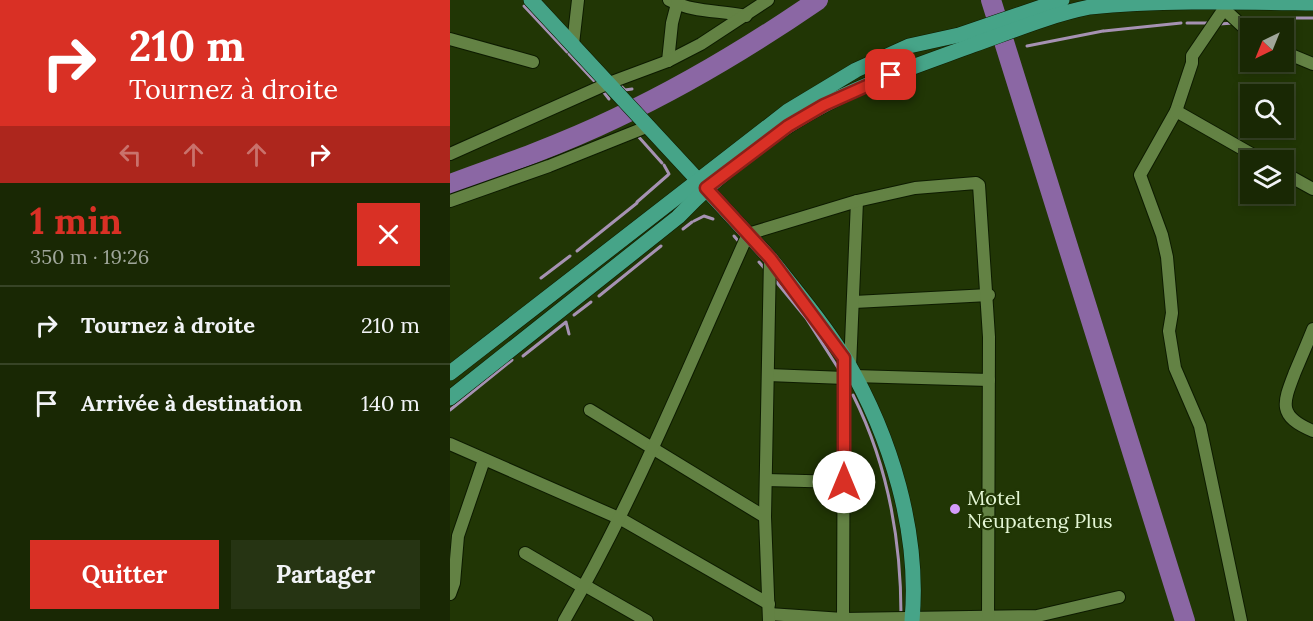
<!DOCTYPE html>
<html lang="fr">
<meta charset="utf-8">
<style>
:root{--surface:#192804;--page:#263413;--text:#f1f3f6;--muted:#9fa69a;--line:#374426;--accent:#d93025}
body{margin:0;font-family:Lora,serif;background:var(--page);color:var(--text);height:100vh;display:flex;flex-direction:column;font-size:22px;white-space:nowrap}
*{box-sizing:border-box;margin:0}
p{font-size:20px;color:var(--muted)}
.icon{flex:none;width:33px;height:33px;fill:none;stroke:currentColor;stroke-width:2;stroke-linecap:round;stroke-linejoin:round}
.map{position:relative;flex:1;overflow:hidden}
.details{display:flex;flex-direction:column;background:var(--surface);width:450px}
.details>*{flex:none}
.guide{background:#d93025;color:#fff;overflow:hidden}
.needle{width:39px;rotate:223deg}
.fabs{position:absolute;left:790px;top:18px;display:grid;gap:12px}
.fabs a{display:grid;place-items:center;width:54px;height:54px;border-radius:0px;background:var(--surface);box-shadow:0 3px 9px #0003,0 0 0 2px var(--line);font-size:30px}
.pin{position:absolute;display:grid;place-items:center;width:51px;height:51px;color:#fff;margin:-26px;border-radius:12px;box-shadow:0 3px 9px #0006}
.me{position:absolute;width:66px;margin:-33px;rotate:0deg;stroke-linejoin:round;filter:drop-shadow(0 0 4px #0008)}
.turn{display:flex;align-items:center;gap:21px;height:126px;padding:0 30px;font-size:27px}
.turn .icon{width:78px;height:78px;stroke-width:2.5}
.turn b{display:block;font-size:42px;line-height:51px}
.lanes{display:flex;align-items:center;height:57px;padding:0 30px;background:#0003;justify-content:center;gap:30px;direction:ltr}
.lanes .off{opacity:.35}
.round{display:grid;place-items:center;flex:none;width:63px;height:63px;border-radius:0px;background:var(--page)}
.overview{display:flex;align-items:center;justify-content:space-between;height:102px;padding:0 30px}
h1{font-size:36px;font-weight:700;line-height:45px;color:var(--accent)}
.button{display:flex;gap:12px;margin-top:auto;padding:12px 30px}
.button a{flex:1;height:69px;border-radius:0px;background:var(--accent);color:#fff;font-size:24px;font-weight:700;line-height:69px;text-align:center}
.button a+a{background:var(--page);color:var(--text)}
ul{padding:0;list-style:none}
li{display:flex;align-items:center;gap:18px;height:78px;padding:0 30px;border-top:2px solid var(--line)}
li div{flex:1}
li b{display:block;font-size:22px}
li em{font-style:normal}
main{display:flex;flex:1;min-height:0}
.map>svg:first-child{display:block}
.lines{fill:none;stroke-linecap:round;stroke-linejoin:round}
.stream{stroke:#a692b3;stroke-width:3}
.river{stroke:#8b67a4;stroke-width:20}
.minor-casing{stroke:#0d1b00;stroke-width:14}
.major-casing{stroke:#0d1b00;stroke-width:16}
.minor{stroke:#638244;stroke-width:12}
.major{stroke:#46a488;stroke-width:15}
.route-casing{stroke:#8d1f18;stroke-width:15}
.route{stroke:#d93025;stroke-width:10}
.poi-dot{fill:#d49cfb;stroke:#213605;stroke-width:2}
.labels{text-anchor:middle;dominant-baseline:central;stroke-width:4.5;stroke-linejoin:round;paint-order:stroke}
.poi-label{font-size:20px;fill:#e5f7d6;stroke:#213605;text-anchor:start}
</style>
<main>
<section class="details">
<div class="guide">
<div class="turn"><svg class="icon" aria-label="right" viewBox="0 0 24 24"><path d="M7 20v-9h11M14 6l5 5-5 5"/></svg><div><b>210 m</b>Tournez à droite</div></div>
<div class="lanes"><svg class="icon off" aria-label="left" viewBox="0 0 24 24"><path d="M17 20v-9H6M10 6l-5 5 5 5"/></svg><svg class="icon off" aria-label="ahead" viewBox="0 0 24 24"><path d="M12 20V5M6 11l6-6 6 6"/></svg><svg class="icon off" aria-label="ahead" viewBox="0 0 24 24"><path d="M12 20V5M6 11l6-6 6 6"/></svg><svg class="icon" aria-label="right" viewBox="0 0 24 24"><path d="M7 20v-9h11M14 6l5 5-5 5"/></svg></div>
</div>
<div class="overview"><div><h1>1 min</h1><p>350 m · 19:26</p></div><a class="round" style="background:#d93025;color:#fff"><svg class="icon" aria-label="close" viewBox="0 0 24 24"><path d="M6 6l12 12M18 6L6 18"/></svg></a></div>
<ul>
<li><svg class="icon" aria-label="right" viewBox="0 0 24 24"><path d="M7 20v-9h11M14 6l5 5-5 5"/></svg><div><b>Tournez à droite</b></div><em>210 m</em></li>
<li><svg class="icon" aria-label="arrive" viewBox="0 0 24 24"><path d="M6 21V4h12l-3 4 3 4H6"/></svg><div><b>Arrivée à destination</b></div><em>140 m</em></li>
</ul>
<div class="button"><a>Quitter</a><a>Partager</a></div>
</section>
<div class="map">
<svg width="863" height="621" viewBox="0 0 863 621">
<rect width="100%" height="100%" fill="#213605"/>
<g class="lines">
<g class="stream">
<path d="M 74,6 L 117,52"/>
<path d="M 793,21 L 803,18 L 863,18"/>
<path d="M 737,23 L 760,23"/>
<path d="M 769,24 L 784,23"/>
<path d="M 654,31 L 731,23"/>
<path d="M 577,46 L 653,31"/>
<path d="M 119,54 L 146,83"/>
<path d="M 168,83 L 175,90 L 182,89"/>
<path d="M 152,90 L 159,99"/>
<path d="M 170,111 L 178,119"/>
<path d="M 187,135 L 212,163"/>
<path d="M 214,165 L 219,174"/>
<path d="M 187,202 L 218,175"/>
<path d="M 244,221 L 254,216 L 263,219"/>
<path d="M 233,229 L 242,222"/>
<path d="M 284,236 L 290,243"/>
<path d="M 127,251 L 187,203"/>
<path d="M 309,262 L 317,271"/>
<path d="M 91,278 L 120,256"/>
<path d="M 324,279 L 356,318 L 390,371"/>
<path d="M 149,296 L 211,246"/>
<path d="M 124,315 L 141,302"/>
<path d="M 73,356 L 116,322 L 119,334"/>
<path d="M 403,395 C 437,463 451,540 451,615"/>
<path d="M 0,410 L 62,360"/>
</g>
<g class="river">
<path d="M 541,0 L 735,621"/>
<path d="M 0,184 C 56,164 112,144 166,118 C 236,85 304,44 368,0"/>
</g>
<g class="minor-casing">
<g id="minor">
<path d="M 219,0 C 244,13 269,10 296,16"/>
<path d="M 776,0 L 774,9 L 742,56 L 742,63 L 726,111 L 690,175 L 712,235 L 717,257 L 722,313 L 719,331 L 725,368 L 750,426 L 791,621"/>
<path d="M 774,9 L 801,34"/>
<path d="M 0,39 L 83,62"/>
<path d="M 123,44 L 128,0"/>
<path d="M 834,52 L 863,64"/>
<path d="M 218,61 L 222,23 L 228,0"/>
<path d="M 726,111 L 812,160"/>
<path d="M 0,154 L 159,83 L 218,61 L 251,44 L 318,0"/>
<path d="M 834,173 L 863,189"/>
<path d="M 0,201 L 99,166 L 199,126"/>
<path d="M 404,302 L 539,295"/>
<path d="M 863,329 C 857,344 851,358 845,372 C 833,403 827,416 863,431"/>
<path d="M 400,367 L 407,201"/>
<path d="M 318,375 L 395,378"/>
<path d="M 404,376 L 539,380"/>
<path d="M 140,410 L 315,517"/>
<path d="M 0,444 L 171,519 L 319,604"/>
<path d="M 316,480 L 394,482"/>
<path d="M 75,553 L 133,587"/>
<path d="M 134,585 L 197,621"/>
<path d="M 0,594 L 4,583 L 8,536 L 34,460"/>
<path d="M 319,614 L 393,619 L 587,616 L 669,597"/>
<path d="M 114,621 C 186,497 239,365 298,234 L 407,201 L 465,188 L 526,183 L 529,185 L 539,337 L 538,621"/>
<path d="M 319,621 L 315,517 L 320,258"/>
<path d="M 393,621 L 394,358"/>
</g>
</g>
<g class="major-casing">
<g id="major">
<path d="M 81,0 L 320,258 C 346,291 374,324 396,360 C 441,437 470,532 462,621"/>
<path d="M 0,373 L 338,111 L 406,70 L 459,46 L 509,35 L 612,0"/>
<path d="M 0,398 L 228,217 C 269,174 323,131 376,104 C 423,80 474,63 523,45 C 562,31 600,15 640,7 C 709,0 793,2 863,3"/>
</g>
</g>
<use href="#minor" class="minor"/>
<use href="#major" class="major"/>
</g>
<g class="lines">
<g class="route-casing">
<path id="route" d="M 394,482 L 394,358 L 320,258 L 256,188 L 338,126 L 374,105 L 441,75"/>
</g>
<use href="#route" class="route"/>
</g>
<circle class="poi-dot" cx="505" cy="509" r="6"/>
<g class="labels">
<g class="poi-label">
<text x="517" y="497">Motel<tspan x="517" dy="23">Neupateng Plus</tspan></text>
</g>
</g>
</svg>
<div class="fabs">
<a><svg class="needle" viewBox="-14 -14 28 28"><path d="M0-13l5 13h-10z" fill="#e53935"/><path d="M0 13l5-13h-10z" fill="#9fa69a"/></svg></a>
<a><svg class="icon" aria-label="search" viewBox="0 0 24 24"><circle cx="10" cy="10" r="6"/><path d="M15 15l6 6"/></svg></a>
<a><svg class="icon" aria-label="layers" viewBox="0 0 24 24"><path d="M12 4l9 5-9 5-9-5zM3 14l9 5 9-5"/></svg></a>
</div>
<div class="pin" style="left:441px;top:75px;background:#d93025"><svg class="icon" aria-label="arrive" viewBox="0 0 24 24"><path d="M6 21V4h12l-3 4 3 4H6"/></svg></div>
<svg class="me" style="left:394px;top:482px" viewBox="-20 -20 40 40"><circle r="19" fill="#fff"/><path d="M0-13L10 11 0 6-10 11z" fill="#d93025"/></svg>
</div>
</main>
